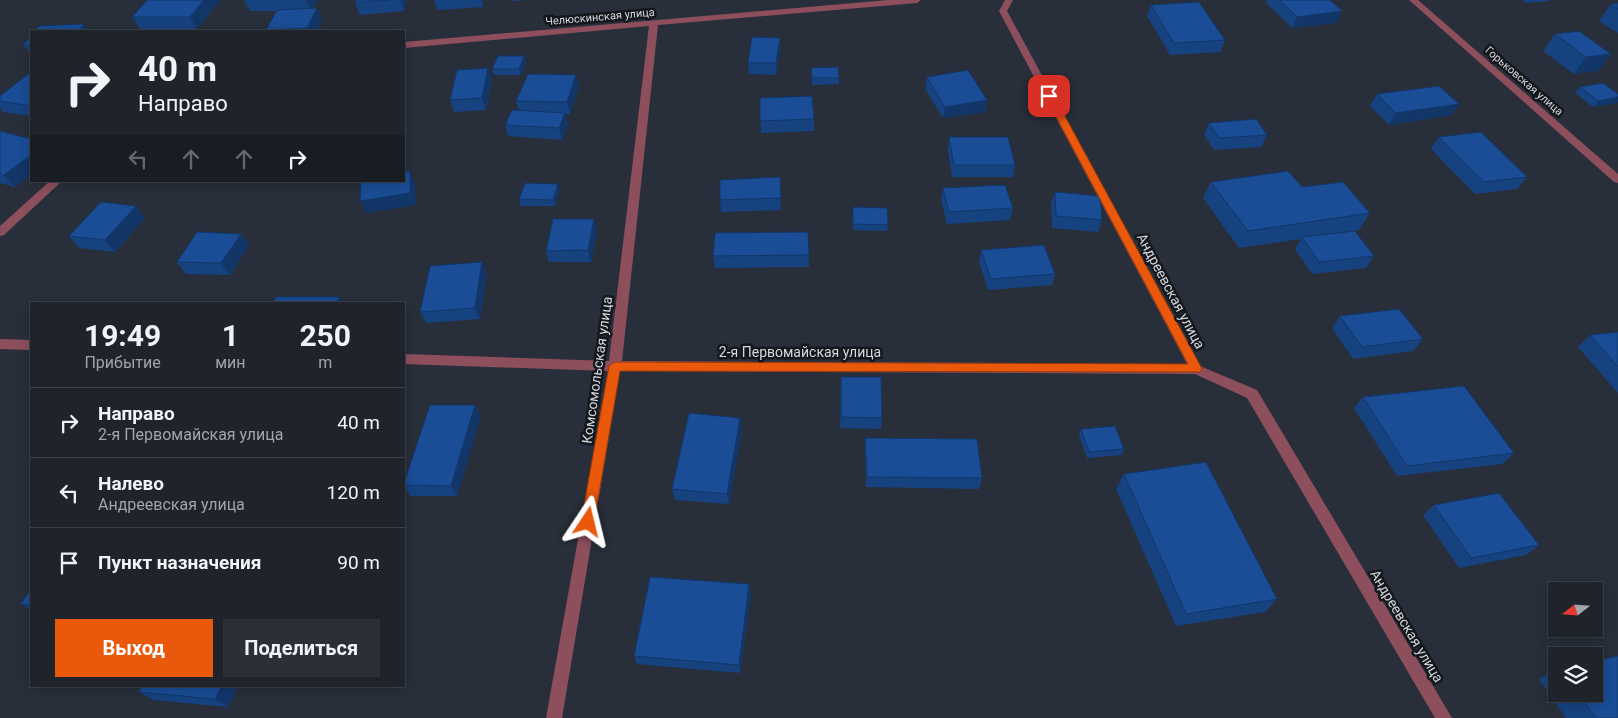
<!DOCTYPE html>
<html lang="ru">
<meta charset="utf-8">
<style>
:root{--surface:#1e232c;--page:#2b2f38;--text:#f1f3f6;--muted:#a1a4a9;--line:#3c4048;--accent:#ea580c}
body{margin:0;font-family:Roboto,sans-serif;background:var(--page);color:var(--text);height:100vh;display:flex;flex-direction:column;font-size:19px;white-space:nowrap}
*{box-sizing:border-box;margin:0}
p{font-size:16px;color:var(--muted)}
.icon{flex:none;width:28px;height:28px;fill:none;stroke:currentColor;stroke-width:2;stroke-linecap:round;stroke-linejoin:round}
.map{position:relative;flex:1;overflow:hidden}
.panel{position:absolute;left:30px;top:302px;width:375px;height:385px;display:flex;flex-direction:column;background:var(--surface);border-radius:0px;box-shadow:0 2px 12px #0003,0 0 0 1px var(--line)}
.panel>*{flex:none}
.guide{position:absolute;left:30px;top:30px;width:375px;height:152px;border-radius:0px;box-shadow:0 2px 12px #0003,0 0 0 1px var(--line);background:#1e232c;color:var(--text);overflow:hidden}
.needle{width:32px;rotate:253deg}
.fabs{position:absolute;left:1548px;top:582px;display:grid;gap:10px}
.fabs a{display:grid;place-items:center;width:55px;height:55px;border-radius:0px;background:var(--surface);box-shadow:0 2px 12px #0003,0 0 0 1px var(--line);font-size:25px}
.pin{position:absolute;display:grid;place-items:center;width:42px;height:42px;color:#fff;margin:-21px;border-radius:10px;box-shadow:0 2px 8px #0006}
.me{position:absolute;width:55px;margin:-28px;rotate:10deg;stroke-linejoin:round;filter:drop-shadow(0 0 4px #0008)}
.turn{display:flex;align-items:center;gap:18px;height:105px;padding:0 25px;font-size:22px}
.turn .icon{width:65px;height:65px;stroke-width:2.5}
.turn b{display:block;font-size:35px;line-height:42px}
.lanes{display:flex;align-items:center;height:48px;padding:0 25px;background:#0003;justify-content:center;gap:25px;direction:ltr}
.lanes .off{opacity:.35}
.eta{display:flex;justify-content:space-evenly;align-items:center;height:85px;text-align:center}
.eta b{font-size:30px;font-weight:700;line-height:35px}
.action{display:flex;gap:10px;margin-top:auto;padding:10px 25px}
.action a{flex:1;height:58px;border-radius:0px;background:var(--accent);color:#fff;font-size:20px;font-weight:700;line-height:58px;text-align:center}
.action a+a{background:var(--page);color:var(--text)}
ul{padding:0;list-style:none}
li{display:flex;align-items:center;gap:15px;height:70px;padding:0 25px;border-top:1px solid var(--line)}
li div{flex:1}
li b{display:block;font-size:19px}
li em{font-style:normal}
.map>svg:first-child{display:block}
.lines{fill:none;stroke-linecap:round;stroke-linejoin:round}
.street{fill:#8e4f5d;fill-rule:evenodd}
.wall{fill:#164280}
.shaded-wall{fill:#123668}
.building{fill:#1a4d95;stroke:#123668}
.route{fill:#ea580c;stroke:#983908}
.labels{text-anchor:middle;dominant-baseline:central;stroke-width:5;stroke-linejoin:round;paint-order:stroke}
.far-street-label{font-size:11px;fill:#d4d9e0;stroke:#14171c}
.street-label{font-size:14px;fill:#d4d9e0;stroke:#14171c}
</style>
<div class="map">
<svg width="1618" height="718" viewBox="0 0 1618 718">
<rect width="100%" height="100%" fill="#282f3a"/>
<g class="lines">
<g class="street">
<path d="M 888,0 L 921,0 L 917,3 L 658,25 L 622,361 L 1187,364 L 999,11 L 1005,0 L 1013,0 L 1007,11 L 1200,366 L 1257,390 L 1452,718 L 1435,718 L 1247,398 L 1195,374 L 620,371 L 562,718 L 546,718 L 608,371 L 404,364 L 404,354 L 609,361 L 649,26 L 404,48 L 404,42 Z"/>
<path d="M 1409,0 L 1418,0 L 1618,174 L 1618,183 L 1614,182 Z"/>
<path d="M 50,181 L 62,181 L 4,235 L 0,236 L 0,226 Z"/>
<path d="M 0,339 L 31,340 L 31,350 L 0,349 Z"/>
</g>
</g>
<g class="wall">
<path d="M 220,0 L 197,29 L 140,29 L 132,17 Z"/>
<path d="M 244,0 L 318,0 L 312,9 L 322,20 L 317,31 L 267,31 L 266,30 L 277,11 L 250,11 Z"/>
<path d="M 356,0 L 406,0 L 404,11 L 360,15 L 355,3 Z"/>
<path d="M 434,0 L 483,0 L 483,7 L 437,10 Z"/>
<path d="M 512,0 L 525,0 L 512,1 Z"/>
<path d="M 1267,0 L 1330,0 L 1336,23 L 1292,28 L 1266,3 Z"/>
<path d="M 1523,0 L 1550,0 L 1549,1 L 1527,3 Z"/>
<path d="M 1618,3 L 1618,33 L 1599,21 L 1611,4 Z"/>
<path d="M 1151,5 L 1225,40 L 1220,52 L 1170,55 L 1147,16 Z"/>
<path d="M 1555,34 L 1611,54 L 1598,71 L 1574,74 L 1543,51 Z"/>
<path d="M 31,35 L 31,55 L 23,45 Z"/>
<path d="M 780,38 L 780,50 L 776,75 L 749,74 L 748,63 Z"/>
<path d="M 524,56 L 526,62 L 521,75 L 494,75 L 492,69 Z"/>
<path d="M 488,68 L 492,80 L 486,110 L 454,112 L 450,100 Z"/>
<path d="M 811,68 L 839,78 L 839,84 L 812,85 Z"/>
<path d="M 31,72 L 31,116 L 3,112 L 0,108 L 0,96 Z"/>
<path d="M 927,77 L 987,100 L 985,112 L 943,118 L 925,89 Z"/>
<path d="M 579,87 L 570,114 L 565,114 L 568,125 L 562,140 L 508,136 L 505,125 L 519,111 L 516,101 Z"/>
<path d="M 1580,87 L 1617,103 L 1593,107 L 1575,93 Z"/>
<path d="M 1377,94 L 1459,104 L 1451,115 L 1389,125 L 1370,106 Z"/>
<path d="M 760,98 L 814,119 L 814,131 L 761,133 Z"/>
<path d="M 1209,123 L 1267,135 L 1261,147 L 1214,150 L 1204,135 Z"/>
<path d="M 0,131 L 31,139 L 31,175 L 15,187 L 0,183 Z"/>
<path d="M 949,137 L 1015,165 L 1013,177 L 952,177 L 948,149 Z"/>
<path d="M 1439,137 L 1527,177 L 1517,189 L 1475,194 L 1431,149 Z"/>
<path d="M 780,177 L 781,210 L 721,212 L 720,200 Z"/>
<path d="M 1211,182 L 1302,187 L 1370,213 L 1359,230 L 1336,233 L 1374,256 L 1366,268 L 1312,274 L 1295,249 L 1301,239 L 1239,248 L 1203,198 Z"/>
<path d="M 943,188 L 1013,208 L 1010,220 L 947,224 L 941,200 Z"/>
<path d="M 560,190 L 555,206 L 521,206 L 519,199 Z"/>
<path d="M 1055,192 L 1102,220 L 1098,232 L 1052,228 L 1051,203 Z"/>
<path d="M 136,206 L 145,218 L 115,252 L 79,248 L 69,236 Z"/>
<path d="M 853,207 L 888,225 L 887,231 L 853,230 Z"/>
<path d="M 594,219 L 597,231 L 591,262 L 549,262 L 546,251 Z"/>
<path d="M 808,232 L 809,267 L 715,268 L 713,256 Z"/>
<path d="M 241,234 L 249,245 L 230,275 L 186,274 L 177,262 Z"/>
<path d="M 981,250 L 1055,274 L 1052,285 L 988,290 L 979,262 Z"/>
<path d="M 487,274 L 480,319 L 426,323 L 420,312 Z"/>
<path d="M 1340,316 L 1423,339 L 1413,351 L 1353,359 L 1332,328 Z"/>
<path d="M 1618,332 L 1618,393 L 1578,347 L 1590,335 Z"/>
<path d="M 841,377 L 882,418 L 881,429 L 840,428 Z"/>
<path d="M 1363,397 L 1514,453 L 1502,464 L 1397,476 L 1354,408 Z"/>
<path d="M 481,416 L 457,496 L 410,496 L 404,486 L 404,483 Z"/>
<path d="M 740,418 L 742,429 L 729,504 L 675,500 L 672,489 Z"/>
<path d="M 1081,429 L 1124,449 L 1122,455 L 1087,458 L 1079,435 Z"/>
<path d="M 865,438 L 982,478 L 979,489 L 866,487 L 865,449 Z"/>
<path d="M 1124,474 L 1277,599 L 1265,612 L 1176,626 L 1116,489 Z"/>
<path d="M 1434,505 L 1539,545 L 1526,555 L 1459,568 L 1423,515 Z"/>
<path d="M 749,584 L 751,594 L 740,673 L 637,664 L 634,656 Z"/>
<path d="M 31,589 L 31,610 L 21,604 Z"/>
<path d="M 1556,669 L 1556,694 L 1594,694 L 1618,718 L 1566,718 L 1539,679 Z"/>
<path d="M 238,686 L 228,707 L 153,700 L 139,692 Z"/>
</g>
<g class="shaded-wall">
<path d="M 204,0 L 220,0 L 197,29 L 190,17 Z"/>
<path d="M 306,0 L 318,0 L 311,11 Z"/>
<path d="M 401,0 L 406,0 L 404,11 Z"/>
<path d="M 481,0 L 483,0 L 483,7 Z"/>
<path d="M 317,8 L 322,20 L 317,31 L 309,31 L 307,28 Z"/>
<path d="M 1342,11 L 1336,23 L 1292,28 L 1297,17 Z"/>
<path d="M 84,24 L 89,31 L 78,31 Z"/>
<path d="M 780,38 L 780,50 L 776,75 L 776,63 Z"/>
<path d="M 1611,54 L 1598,71 L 1574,74 L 1586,57 Z"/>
<path d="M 524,56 L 526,62 L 521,75 L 519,69 Z"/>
<path d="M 488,68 L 492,80 L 486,110 L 482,98 Z"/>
<path d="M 576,75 L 579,87 L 570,114 L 567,102 Z"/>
<path d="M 1618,97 L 1618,101 L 1617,103 L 1593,107 L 1598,101 Z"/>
<path d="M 987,100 L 985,112 L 943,118 L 945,107 Z"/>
<path d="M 1459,104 L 1451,115 L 1389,125 L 1396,113 Z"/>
<path d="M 565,113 L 568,125 L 562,140 L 559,128 Z"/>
<path d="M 31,155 L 31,175 L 15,187 L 4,175 Z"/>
<path d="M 410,171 L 415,183 L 416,205 L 366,213 L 360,201 Z"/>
<path d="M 558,184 L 560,190 L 555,206 L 553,200 Z"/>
<path d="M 136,206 L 145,218 L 115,252 L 105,240 Z"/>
<path d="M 594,219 L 597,231 L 591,262 L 588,250 Z"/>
<path d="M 241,234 L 249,245 L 230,275 L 221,263 Z"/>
<path d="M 482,262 L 487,274 L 480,319 L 475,308 Z"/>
<path d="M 339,297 L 343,304 L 336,304 Z"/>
<path d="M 475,405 L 481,416 L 457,496 L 451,486 Z"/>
<path d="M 740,418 L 742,429 L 729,504 L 727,494 Z"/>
<path d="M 749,584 L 751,594 L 740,673 L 739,665 Z"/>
<path d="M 222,686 L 238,686 L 228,707 L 215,699 Z"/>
</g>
<g class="building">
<path d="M 147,0 L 204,0 L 190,17 L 132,17 Z"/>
<path d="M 356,0 L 389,0 L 355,3 Z"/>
<path d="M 1280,0 L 1330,0 L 1342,11 L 1297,17 Z"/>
<path d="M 1199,2 L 1225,40 L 1174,43 L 1151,5 Z"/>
<path d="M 1618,3 L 1618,9 L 1611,4 Z"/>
<path d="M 317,8 L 307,28 L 266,30 L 277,10 Z"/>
<path d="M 84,24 L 78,31 L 35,31 L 39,26 Z"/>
<path d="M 1579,31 L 1611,54 L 1586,57 L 1555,34 Z"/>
<path d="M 31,35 L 31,45 L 23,45 Z"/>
<path d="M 752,37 L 780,38 L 776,63 L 748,63 Z"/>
<path d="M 498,56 L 524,56 L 519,69 L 492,69 Z"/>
<path d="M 838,67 L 839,78 L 812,78 L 811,68 Z"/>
<path d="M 488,68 L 482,98 L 450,100 L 457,70 Z"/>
<path d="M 968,70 L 987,100 L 945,107 L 927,77 Z"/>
<path d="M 31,72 L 31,106 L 0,101 L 0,96 Z"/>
<path d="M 528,74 L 576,75 L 567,102 L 516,101 Z"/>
<path d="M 1603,83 L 1618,94 L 1618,97 L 1598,101 L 1580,87 Z"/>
<path d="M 1439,86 L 1459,104 L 1396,113 L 1377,94 Z"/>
<path d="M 812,96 L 814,119 L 760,121 L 760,98 Z"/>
<path d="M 512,110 L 565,113 L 559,128 L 505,125 Z"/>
<path d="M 1256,119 L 1267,135 L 1219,138 L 1209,123 Z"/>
<path d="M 0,131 L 31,139 L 31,155 L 4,175 L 0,174 Z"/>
<path d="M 1481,132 L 1527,177 L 1484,182 L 1439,137 Z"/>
<path d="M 949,137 L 1008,137 L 1015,165 L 954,165 Z"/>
<path d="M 410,171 L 410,193 L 360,201 L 361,181 L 404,181 L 404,172 Z"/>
<path d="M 1288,171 L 1302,187 L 1343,182 L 1370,213 L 1248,231 L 1211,182 Z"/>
<path d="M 780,177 L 781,198 L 720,200 L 720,180 Z"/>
<path d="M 525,183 L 558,184 L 553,200 L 519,199 Z"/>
<path d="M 1005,185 L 1013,208 L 949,212 L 943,188 Z"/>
<path d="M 1055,192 L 1100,196 L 1102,220 L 1056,216 Z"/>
<path d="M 101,202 L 136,206 L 105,240 L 69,236 Z"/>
<path d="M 853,207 L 887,208 L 888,225 L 853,224 Z"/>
<path d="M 553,219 L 594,219 L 588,250 L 546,251 Z"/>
<path d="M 1355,231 L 1374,256 L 1319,262 L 1302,237 Z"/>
<path d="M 197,232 L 241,234 L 221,263 L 177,262 Z"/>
<path d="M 808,232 L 809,255 L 713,256 L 715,233 Z"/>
<path d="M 1044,245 L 1055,274 L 991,279 L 981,250 Z"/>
<path d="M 482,262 L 475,308 L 420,312 L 430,266 Z"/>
<path d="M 276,297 L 339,297 L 336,304 L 273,304 Z"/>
<path d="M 1399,309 L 1423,339 L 1362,347 L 1340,316 Z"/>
<path d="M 1618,332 L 1618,367 L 1590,335 Z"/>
<path d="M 841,377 L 881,377 L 882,418 L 841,417 Z"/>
<path d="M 1464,386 L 1514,453 L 1407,466 L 1363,397 Z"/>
<path d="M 430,405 L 475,405 L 451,486 L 404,485 L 404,483 Z"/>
<path d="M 689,413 L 740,418 L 727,494 L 672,489 Z"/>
<path d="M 1115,426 L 1124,449 L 1089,452 L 1081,429 Z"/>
<path d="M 865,438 L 977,439 L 982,478 L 867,477 Z"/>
<path d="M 1206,462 L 1277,599 L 1186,614 L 1124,474 Z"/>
<path d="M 1499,493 L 1539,545 L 1471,558 L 1434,505 Z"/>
<path d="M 650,577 L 749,584 L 739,665 L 634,656 Z"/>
<path d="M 31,589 L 31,605 L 21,604 Z"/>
<path d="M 1618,656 L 1618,718 L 1596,718 L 1578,694 L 1594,694 L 1594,661 Z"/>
<path d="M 142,686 L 222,686 L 215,699 L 139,692 Z"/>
</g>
<path class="route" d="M 1046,94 L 1054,96 L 1200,365 L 1202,369 L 1200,372 L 620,371 L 594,522 L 592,527 L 588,528 L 583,527 L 581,522 L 609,366 L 615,362 L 1188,364 L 1045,96 Z"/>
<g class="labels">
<g class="far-street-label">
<text transform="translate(600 17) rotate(-5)">Челюскинская улица</text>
<text transform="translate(1524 81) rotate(41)">Горьковская улица</text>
</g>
<g class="street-label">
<text transform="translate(1171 291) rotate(62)">Андреевская улица</text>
<text x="800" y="352">2-я Первомайская улица</text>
<text transform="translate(597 370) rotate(-82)">Комсомольская улица</text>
<text transform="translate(1407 626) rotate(59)">Андреевская улица</text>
</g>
</g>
</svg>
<div class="fabs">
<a><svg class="needle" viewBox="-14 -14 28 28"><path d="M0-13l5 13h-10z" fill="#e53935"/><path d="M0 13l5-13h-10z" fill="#a1a4a9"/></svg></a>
<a><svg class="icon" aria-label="layers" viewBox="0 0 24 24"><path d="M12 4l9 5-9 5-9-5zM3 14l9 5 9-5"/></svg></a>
</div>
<div class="pin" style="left:1049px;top:96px;background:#d93025"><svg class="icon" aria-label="arrive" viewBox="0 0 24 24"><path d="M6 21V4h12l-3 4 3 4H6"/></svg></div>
<svg class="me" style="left:588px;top:522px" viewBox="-20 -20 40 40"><path d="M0-17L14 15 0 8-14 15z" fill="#ea580c" stroke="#fff" stroke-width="4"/></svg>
<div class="guide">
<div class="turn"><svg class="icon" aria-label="right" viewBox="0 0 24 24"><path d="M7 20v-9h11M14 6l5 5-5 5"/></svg><div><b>40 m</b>Направо</div></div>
<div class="lanes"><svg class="icon off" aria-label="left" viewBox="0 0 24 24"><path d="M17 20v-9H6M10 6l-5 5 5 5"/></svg><svg class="icon off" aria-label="ahead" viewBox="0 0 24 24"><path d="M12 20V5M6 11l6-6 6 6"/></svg><svg class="icon off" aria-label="ahead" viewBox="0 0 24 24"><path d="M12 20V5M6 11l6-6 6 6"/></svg><svg class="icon" aria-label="right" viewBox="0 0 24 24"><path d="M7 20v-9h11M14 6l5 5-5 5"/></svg></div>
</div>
<section class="panel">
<div class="eta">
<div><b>19:49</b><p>Прибытие</p></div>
<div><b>1</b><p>мин</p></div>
<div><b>250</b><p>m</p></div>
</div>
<ul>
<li><svg class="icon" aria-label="right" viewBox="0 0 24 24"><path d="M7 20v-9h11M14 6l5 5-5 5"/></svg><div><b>Направо</b><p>2-я Первомайская улица</p></div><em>40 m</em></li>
<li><svg class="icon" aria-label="left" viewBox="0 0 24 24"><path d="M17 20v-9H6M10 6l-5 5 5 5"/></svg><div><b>Налево</b><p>Андреевская улица</p></div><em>120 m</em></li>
<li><svg class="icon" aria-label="arrive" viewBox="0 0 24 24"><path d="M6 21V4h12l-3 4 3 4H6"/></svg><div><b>Пункт назначения</b></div><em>90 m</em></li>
</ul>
<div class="action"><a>Выход</a><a>Поделиться</a></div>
</section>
</div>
